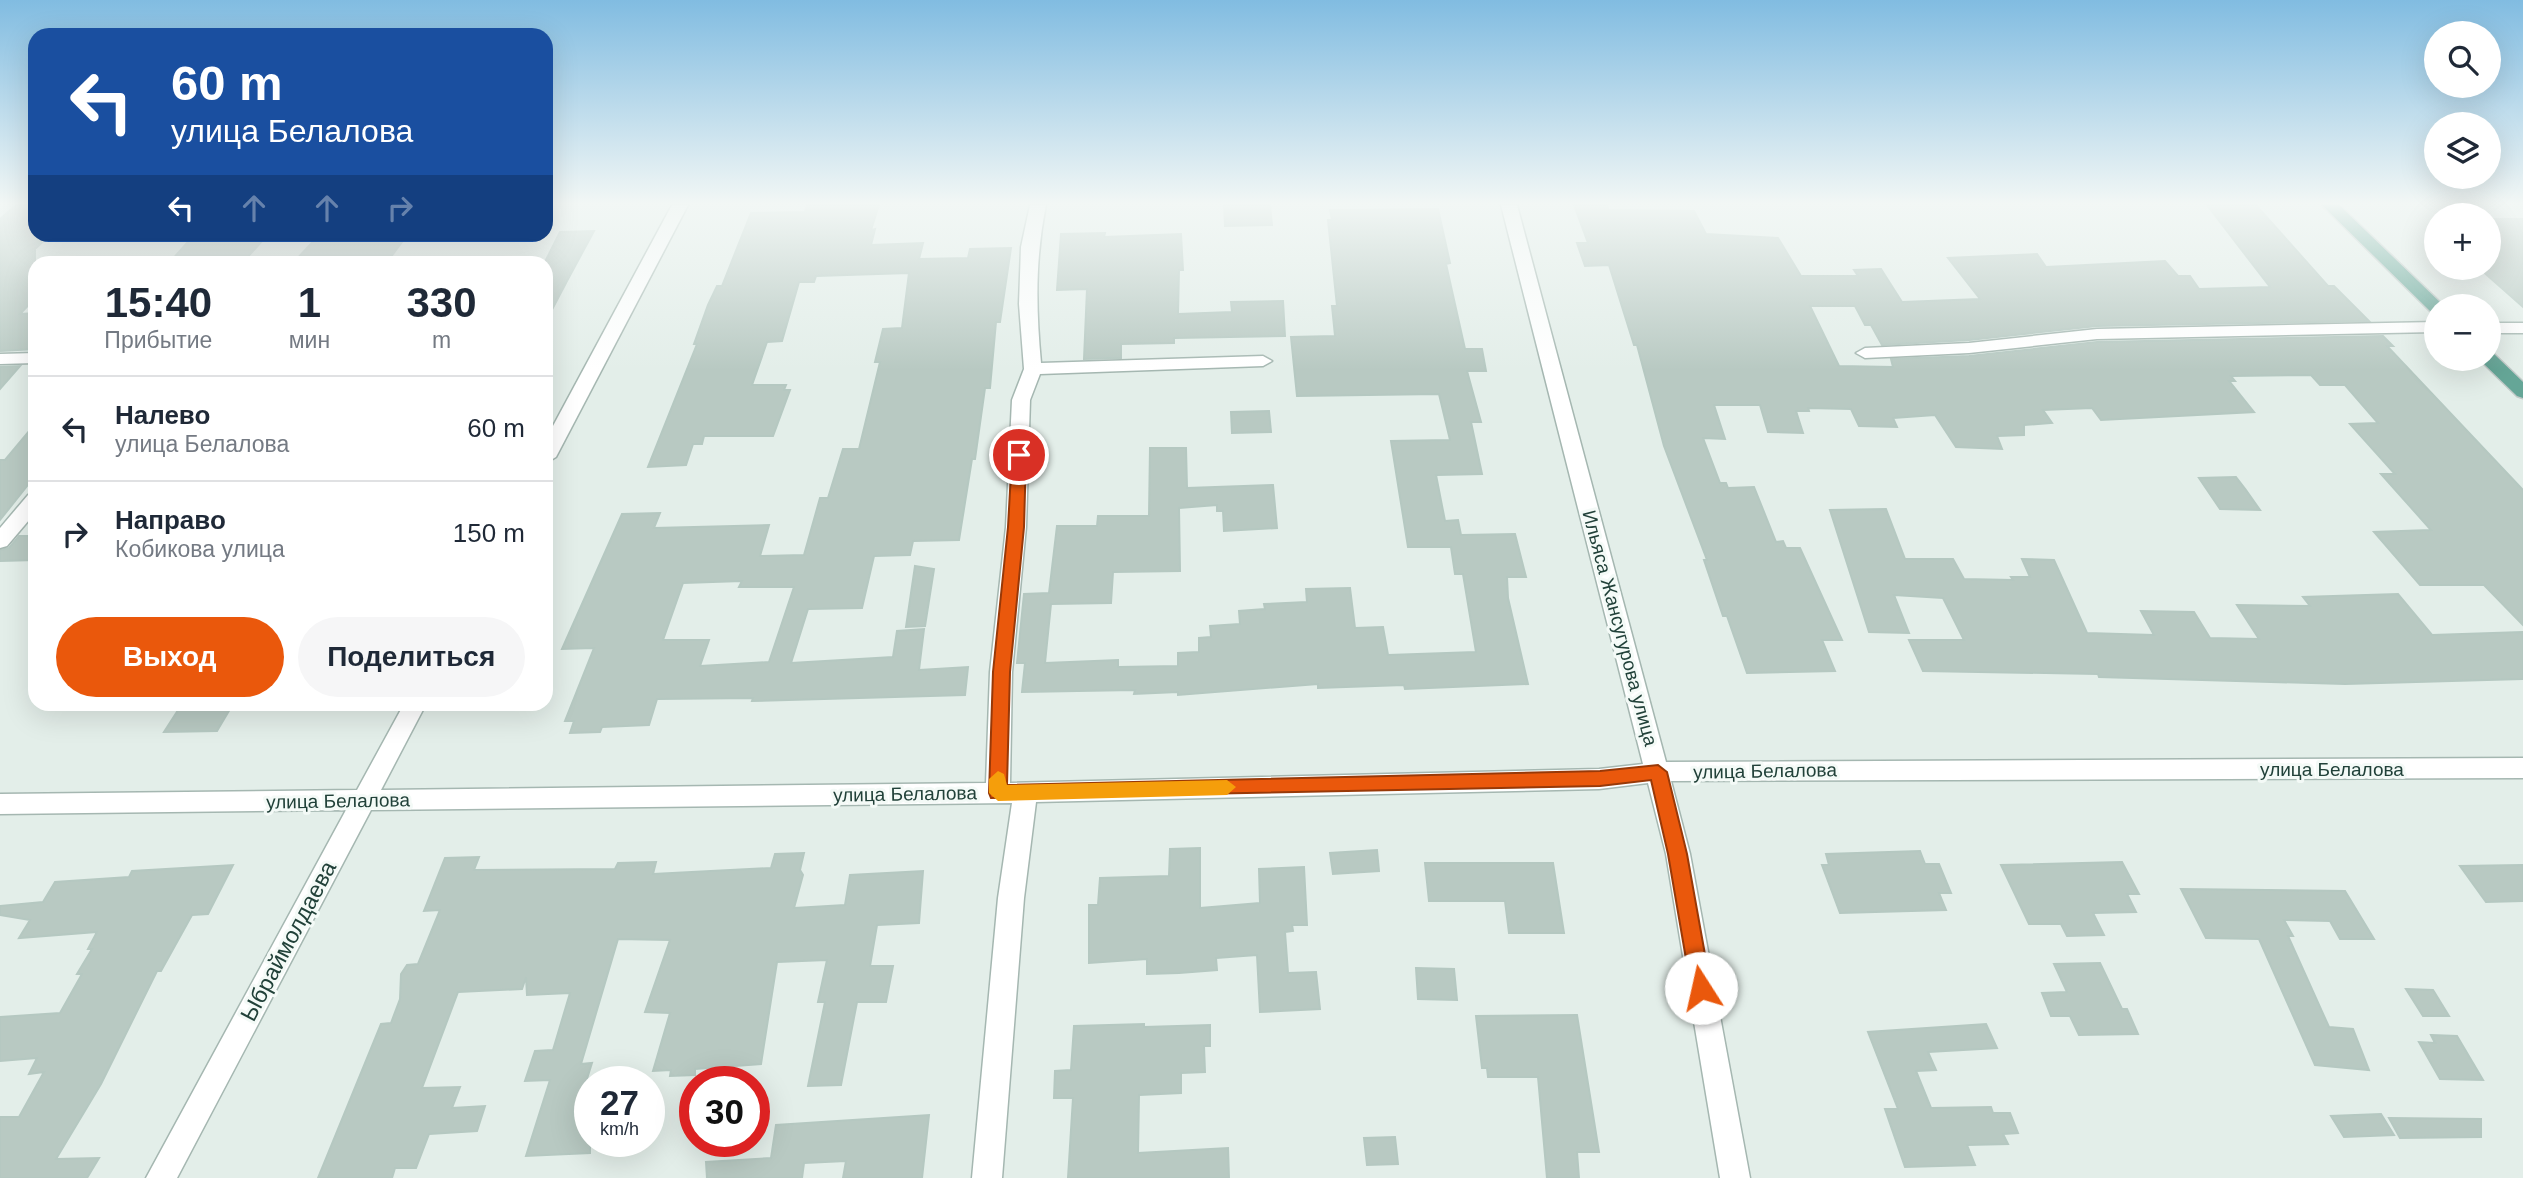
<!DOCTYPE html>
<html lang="ru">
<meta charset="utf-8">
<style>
:root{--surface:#fff;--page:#f6f6f7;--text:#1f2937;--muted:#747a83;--line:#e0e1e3;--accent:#ea580c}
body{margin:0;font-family:Arial,sans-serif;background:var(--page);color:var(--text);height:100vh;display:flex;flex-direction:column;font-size:26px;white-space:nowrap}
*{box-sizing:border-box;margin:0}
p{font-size:23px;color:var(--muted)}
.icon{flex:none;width:38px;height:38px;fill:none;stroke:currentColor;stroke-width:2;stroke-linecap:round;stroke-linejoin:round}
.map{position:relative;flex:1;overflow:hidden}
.sheet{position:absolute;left:28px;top:256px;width:525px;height:455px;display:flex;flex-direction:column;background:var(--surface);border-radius:21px;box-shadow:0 7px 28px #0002}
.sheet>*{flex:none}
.guide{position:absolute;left:28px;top:28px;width:525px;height:214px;border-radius:21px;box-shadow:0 7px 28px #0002;background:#1a4fa0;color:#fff;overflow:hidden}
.fabs{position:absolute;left:2424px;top:21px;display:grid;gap:14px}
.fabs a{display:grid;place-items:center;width:77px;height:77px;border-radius:50%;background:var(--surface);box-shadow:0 7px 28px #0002;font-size:35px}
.speed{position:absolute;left:574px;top:1066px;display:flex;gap:14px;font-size:35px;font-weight:700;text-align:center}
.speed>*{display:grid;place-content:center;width:91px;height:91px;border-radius:50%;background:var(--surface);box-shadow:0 7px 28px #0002;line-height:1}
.speed small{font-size:18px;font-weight:400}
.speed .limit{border:10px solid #d22;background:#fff;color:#111}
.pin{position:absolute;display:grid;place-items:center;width:60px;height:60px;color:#fff;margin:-30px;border:4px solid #fff;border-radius:50%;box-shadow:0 2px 7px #0007}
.me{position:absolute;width:77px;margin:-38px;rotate:350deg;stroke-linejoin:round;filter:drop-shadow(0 0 5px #0008)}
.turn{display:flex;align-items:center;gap:24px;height:147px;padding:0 28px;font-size:32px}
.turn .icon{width:91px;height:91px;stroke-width:2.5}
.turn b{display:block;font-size:49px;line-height:60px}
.lanes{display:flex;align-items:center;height:66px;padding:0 28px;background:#0003;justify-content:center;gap:35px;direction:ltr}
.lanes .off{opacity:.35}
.eta{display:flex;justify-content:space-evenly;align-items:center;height:119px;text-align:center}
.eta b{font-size:42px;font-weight:700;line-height:49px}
.button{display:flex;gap:14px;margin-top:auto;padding:14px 28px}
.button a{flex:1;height:80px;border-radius:42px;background:var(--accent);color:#fff;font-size:28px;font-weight:700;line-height:80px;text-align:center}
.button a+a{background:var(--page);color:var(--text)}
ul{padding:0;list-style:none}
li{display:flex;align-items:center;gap:21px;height:105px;padding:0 28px;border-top:2px solid var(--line)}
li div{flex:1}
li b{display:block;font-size:26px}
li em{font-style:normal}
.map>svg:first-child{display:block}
.building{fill:#b8c9c2;stroke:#b5c8c1;stroke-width:2;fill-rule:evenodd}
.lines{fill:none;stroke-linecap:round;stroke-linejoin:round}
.minor-casing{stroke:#a5b7b1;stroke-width:3}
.major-casing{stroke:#c1cac8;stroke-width:3}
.minor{fill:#fff;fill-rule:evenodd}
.major{fill:#65a697;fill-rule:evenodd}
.route{fill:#ea580c;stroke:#983908;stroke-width:2}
.slow{fill:#f59e0b}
.labels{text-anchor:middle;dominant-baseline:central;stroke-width:6;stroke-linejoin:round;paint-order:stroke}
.street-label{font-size:19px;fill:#214139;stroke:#f4faf7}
.near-street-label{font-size:23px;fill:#214139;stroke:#f4faf7}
</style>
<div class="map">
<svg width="2523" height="1178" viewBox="0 0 2523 1178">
<rect width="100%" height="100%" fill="#e3eee9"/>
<g class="building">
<path d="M 16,205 L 35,205 L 35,234 L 51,234 L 35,249 L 35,298 L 20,314 L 35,313 L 35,349 L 0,351 L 0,219 Z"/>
<path d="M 807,205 L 879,205 L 871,230 L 875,229 L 871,245 L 923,243 L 919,259 L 968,258 L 970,249 L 1011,248 L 1000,322 L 996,322 L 990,388 L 985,388 L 975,459 L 972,459 L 959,540 L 913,541 L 910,555 L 874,556 L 862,608 L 808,609 L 791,663 L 893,657 L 897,631 L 924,629 L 919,670 L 968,667 L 965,695 L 752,701 L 753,698 L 657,699 L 649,725 L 602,727 L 600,732 L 570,733 L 574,721 L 565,721 L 594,648 L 562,649 L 622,514 L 660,513 L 654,528 L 769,525 L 760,556 L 804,555 L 820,498 L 828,498 L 843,449 L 859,449 L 880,362 L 875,362 L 883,329 L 902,328 L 909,273 L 816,276 L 814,282 L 799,282 L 782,341 L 767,342 L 752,385 L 786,385 L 784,390 L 790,390 L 773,436 L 704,436 L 702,444 L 693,444 L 686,465 L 648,467 L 697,344 L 694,344 L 708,305 L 717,286 L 722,286 L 751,213 L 805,212 ZM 742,581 L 739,587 L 794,587 L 769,662 L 700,666 L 709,640 L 663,640 L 683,583 Z"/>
<path d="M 1224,205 L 1270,205 L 1272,225 L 1225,226 Z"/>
<path d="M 1574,205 L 1607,205 L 1608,210 L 1694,211 L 1706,234 L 1778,238 L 1801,276 L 1858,276 L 1854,270 L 1881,269 L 1902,302 L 1980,299 L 1948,258 L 2037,254 L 2046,267 L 2165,261 L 2178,276 L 2190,276 L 2199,289 L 2270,287 L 2207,205 L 2256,205 L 2328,286 L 2334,286 L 2369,321 L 2097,326 L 1969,340 L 1882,345 L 1871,325 L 1865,325 L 1855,306 L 1810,306 L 1839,366 L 1893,367 L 1891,359 L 1969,356 L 2097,342 L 2383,336 L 2393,346 L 2387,346 L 2523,490 L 2523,625 L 2484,585 L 2420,585 L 2374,532 L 2431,530 L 2381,474 L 2395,474 L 2350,424 L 2378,423 L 2345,385 L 2320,385 L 2311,375 L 2231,376 L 2235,381 L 2229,381 L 2254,412 L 2101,420 L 2092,408 L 2043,410 L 2052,423 L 2024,425 L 2024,435 L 1997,436 L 2002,449 L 1956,447 L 1935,415 L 1893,418 L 1897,427 L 1859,426 L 1851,409 L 1808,408 L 1809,411 L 1796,411 L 1803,433 L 1768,432 L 1760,405 L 1714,405 L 1725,439 L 1703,438 L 1720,483 L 1726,483 L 1728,488 L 1754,487 L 1776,542 L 1783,541 L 1786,548 L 1800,548 L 1842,640 L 1822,640 L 1835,671 L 1747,673 L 1727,616 L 1723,616 L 1704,560 L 1707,560 L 1664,446 L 1637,345 L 1634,345 L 1609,265 L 1585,266 L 1577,243 L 1588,243 Z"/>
<path d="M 1438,209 L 1450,263 L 1446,264 L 1465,349 L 1482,349 L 1486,371 L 1467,371 L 1481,422 L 1471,422 L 1482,474 L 1436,475 L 1445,521 L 1458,520 L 1461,535 L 1515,534 L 1526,577 L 1507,577 L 1508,598 L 1528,684 L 1405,689 L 1404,685 L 1318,688 L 1318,684 L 1178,695 L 1178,692 L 1134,694 L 1135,690 L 1022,692 L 1025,663 L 1017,663 L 1024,594 L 1049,593 L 1057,526 L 1097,526 L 1098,516 L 1149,516 L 1150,448 L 1186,448 L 1187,488 L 1273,485 L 1277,528 L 1224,531 L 1223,511 L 1217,511 L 1217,505 L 1179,508 L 1180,571 L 1113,572 L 1111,603 L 1051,604 L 1045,663 L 1118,660 L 1118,667 L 1178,666 L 1178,653 L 1199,652 L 1199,638 L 1211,637 L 1210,626 L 1240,624 L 1239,611 L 1265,609 L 1264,604 L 1307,602 L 1306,589 L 1350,588 L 1355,628 L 1383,627 L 1388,655 L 1476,652 L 1463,574 L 1455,574 L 1451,547 L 1408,547 L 1391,441 L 1450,440 L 1439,394 L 1297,396 L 1291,337 L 1335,336 L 1332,306 L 1337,306 L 1328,220 L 1332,220 L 1330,210 Z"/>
<path d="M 2488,219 L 2523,219 L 2523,307 L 2479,268 L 2488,268 Z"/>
<path d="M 594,231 L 567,281 L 546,321 L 546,260 L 560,232 Z"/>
<path d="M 1105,233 L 1104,237 L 1181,234 L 1183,270 L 1179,270 L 1178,314 L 1232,312 L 1231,302 L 1283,301 L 1285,336 L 1174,338 L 1174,343 L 1121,344 L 1121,358 L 1084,359 L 1087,289 L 1057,290 L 1061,234 Z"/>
<path d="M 195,234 L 249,234 L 245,240 L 263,240 L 243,262 L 170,262 Z"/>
<path d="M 320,234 L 408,234 L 387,262 L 294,262 Z"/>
<path d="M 20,366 L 0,389 L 0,367 Z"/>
<path d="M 1269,411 L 1271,432 L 1232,433 L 1231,412 Z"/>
<path d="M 35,424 L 35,476 L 0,520 L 0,460 L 5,460 Z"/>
<path d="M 2236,477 L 2246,490 L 2260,510 L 2220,509 L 2199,478 Z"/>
<path d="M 1886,509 L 1905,559 L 1953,559 L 1964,579 L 2013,580 L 2011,577 L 2030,577 L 2022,559 L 2054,560 L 2087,633 L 2154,635 L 2141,611 L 2194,612 L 2210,638 L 2259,639 L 2237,605 L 2310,606 L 2303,597 L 2398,594 L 2432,635 L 2523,632 L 2523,679 L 2345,684 L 2099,677 L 2098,674 L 1923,671 L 1909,640 L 1964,640 L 1943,598 L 1894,595 L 1909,633 L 1869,632 L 1830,510 Z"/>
<path d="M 19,536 L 35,536 L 35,560 L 0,561 L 0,550 L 9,548 Z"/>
<path d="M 915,566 L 934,569 L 925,626 L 906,627 Z"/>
<path d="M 182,704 L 233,704 L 217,731 L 164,732 Z"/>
<path d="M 1200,848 L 1200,908 L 1260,903 L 1259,869 L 1304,867 L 1307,925 L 1292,925 L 1293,931 L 1285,932 L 1288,973 L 1316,972 L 1320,1009 L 1260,1012 L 1257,955 L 1216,958 L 1217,970 L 1179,973 L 1147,974 L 1147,959 L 1089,963 L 1089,905 L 1098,905 L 1100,878 L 1169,876 L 1170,849 Z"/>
<path d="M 1377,850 L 1379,871 L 1333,874 L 1330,853 Z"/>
<path d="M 1920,851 L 1925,864 L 1939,864 L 1951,893 L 1939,893 L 1946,910 L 1840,913 L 1822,865 L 1829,865 L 1826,854 Z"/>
<path d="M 804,853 L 800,870 L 803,875 L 794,908 L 845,905 L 850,875 L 923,871 L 919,923 L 877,925 L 870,966 L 893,966 L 886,1002 L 857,1002 L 841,1085 L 808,1086 L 825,1002 L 818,1002 L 827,960 L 777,962 L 761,1064 L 695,1069 L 695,1075 L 670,1076 L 671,1070 L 653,1071 L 670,1013 L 645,1012 L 670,940 L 618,939 L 581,1064 L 592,1063 L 586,1082 L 590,1082 L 590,1153 L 526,1156 L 550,1080 L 525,1081 L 535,1051 L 553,1050 L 570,993 L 527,995 L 526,977 L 522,989 L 458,992 L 422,1088 L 460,1087 L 452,1108 L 485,1106 L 477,1131 L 429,1134 L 416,1168 L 395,1168 L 392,1178 L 318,1178 L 381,1024 L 391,1023 L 400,999 L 401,974 L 407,965 L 418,964 L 440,910 L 424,911 L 445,858 L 479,857 L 474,870 L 615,869 L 618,863 L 656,862 L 653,874 L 771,868 L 775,854 Z"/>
<path d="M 2122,862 L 2139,894 L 2127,894 L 2136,912 L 2093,913 L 2104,935 L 2067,936 L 2061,924 L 2029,924 L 2001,865 Z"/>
<path d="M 1425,863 L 1553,863 L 1564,933 L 1509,933 L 1505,901 L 1429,901 Z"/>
<path d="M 233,865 L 208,914 L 192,915 L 161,971 L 157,971 L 101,1084 L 56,1159 L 99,1158 L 87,1178 L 0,1178 L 0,1117 L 19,1117 L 44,1072 L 29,1074 L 37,1058 L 0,1061 L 0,1017 L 60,1013 L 82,974 L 77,974 L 92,949 L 88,949 L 97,932 L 19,938 L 30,920 L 0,915 L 0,906 L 43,902 L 55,882 L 129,877 L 132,871 Z"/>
<path d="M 2523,865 L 2523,901 L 2486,902 L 2460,866 Z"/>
<path d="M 2181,889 L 2345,891 L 2374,939 L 2340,939 L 2330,921 L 2284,920 L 2293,936 L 2288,936 L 2329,1027 L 2353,1029 L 2369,1070 L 2315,1065 L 2259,939 L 2206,938 Z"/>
<path d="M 2100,963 L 2122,1009 L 2127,1009 L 2138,1034 L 2079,1035 L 2070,1016 L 2051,1016 L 2042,993 L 2067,992 L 2054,964 Z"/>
<path d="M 1416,968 L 1454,969 L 1457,1000 L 1418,999 Z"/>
<path d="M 2406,989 L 2433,990 L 2449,1016 L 2423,1016 Z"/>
<path d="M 1577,1015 L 1599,1152 L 1577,1152 L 1579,1178 L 1547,1178 L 1538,1077 L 1488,1077 L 1487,1068 L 1482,1068 L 1476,1016 Z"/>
<path d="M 1144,1024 L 1144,1027 L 1210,1025 L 1210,1046 L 1204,1046 L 1205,1072 L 1181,1073 L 1181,1093 L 1139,1095 L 1138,1153 L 1228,1148 L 1229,1178 L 1068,1178 L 1073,1098 L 1054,1098 L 1055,1071 L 1071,1070 L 1074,1026 Z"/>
<path d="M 1986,1024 L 1997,1048 L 1928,1052 L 1936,1070 L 1916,1071 L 1931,1108 L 1991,1107 L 1993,1113 L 2010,1113 L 2018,1133 L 2003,1134 L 2008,1144 L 1967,1145 L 1975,1165 L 1905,1167 L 1885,1109 L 1898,1109 L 1868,1032 Z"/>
<path d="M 2431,1035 L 2457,1036 L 2483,1080 L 2440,1079 L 2419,1042 L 2435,1043 Z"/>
<path d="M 2381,1114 L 2394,1135 L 2344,1137 L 2331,1116 Z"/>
<path d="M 929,1115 L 922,1178 L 843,1178 L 846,1161 L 804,1163 L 802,1178 L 707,1178 L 706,1162 L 771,1158 L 776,1125 Z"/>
<path d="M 2389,1118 L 2481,1119 L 2481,1137 L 2400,1138 Z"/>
<path d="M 1395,1137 L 1398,1164 L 1367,1165 L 1364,1138 Z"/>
</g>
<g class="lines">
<g class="minor-casing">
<g id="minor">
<path d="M 672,205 L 688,205 L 556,457 L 546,463 L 546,439 Z"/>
<path d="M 1030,205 L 1046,205 C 1035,259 1036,309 1041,363 L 1263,356 L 1272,361 L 1263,366 L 1040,374 L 1030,400 L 1026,527 L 1012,672 L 1010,783 L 1599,769 L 1643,764 L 1501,205 L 1517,205 L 1666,762 L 2523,758 L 2523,778 L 1671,781 L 1690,854 L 1750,1178 L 1720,1178 L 1666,854 L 1648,783 L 1599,789 L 1036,802 L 1024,898 L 1002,1178 L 972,1178 L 998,898 L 1012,803 L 371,810 L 177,1178 L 146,1178 L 346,810 L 0,814 L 0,794 L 357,790 L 404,704 L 426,704 L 381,790 L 986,783 L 990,672 L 1006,527 L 1012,400 L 1024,369 L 1019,304 L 1021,247 Z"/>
<path d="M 2436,322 L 2436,332 L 2097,339 L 1969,353 L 1865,358 L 1856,353 L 1865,348 L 1969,343 L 2097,329 Z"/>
<rect x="2488" y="323" width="35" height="10"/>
<path d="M 35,353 L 35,363 L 0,364 L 0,354 Z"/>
<path d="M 35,493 L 35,513 L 7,546 L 0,548 L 0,528 L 28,495 Z"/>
</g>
</g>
<g class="major-casing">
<g id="major">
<path d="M 2322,205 L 2339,205 L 2444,306 L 2436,306 L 2436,312 L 2430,311 Z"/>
<path d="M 2488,353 L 2494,354 L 2523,382 L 2523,398 L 2517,396 L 2482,362 L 2480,359 L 2488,359 Z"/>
</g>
</g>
<use href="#minor" class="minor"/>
<use href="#major" class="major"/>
</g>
<linearGradient id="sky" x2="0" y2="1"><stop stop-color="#81bce1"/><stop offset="0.55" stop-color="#f2f7f5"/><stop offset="1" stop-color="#f2f7f5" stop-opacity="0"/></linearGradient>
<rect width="2523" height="370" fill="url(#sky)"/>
<path class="route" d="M 1019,451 L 1026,455 L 1024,527 L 1010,672 L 1007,785 L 1600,771 L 1658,765 L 1667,772 L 1687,854 L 1711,988 L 1708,995 L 1701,998 L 1693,995 L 1691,988 L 1668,854 L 1651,780 L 1600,786 L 991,798 L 989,793 L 993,672 L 1008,527 L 1012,455 Z"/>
<path class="slow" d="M 998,771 L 1004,774 L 1007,785 L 1227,780 L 1236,787 L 1227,795 L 998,801 L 989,793 L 989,779 Z"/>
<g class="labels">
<g class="street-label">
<text transform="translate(1620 628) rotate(75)">Ильяса Жансугурова улица</text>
<text x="2332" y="769">улица Белалова</text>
<text transform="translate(1765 771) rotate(-1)">улица Белалова</text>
<text transform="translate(905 794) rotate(-1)">улица Белалова</text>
<text transform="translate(338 801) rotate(-1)">улица Белалова</text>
</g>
<g class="near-street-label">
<text transform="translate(288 941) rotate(-62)">Ыбраймолдаева</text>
</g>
</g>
</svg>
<div class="fabs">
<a><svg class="icon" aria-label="search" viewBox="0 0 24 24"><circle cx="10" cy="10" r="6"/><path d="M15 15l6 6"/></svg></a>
<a><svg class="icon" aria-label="layers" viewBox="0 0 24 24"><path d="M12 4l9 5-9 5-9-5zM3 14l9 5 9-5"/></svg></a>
<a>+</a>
<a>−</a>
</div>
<div class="speed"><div>27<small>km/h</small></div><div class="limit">30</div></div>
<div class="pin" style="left:1019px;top:455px;background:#d93025"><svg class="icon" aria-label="arrive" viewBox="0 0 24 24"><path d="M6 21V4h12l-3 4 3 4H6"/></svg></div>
<svg class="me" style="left:1701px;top:988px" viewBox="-20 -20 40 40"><circle r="19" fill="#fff"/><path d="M0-13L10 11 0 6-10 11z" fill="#ea580c"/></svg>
<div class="guide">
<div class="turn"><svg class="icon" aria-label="left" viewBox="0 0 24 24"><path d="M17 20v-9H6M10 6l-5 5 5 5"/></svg><div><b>60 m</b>улица Белалова</div></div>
<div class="lanes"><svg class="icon" aria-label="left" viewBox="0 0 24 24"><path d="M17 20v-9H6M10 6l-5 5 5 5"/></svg><svg class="icon off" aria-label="ahead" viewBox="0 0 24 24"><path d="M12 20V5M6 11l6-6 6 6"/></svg><svg class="icon off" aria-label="ahead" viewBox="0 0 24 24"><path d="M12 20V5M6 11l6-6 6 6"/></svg><svg class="icon off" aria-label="right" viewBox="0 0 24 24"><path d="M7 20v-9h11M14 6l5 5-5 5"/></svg></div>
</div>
<section class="sheet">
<div class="eta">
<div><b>15:40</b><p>Прибытие</p></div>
<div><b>1</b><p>мин</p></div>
<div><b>330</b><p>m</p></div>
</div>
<ul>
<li><svg class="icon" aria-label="left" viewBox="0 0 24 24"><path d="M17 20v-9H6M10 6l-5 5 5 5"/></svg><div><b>Налево</b><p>улица Белалова</p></div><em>60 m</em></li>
<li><svg class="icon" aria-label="right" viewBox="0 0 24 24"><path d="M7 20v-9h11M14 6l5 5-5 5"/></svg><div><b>Направо</b><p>Кобикова улица</p></div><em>150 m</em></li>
</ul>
<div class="button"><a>Выход</a><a>Поделиться</a></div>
</section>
</div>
